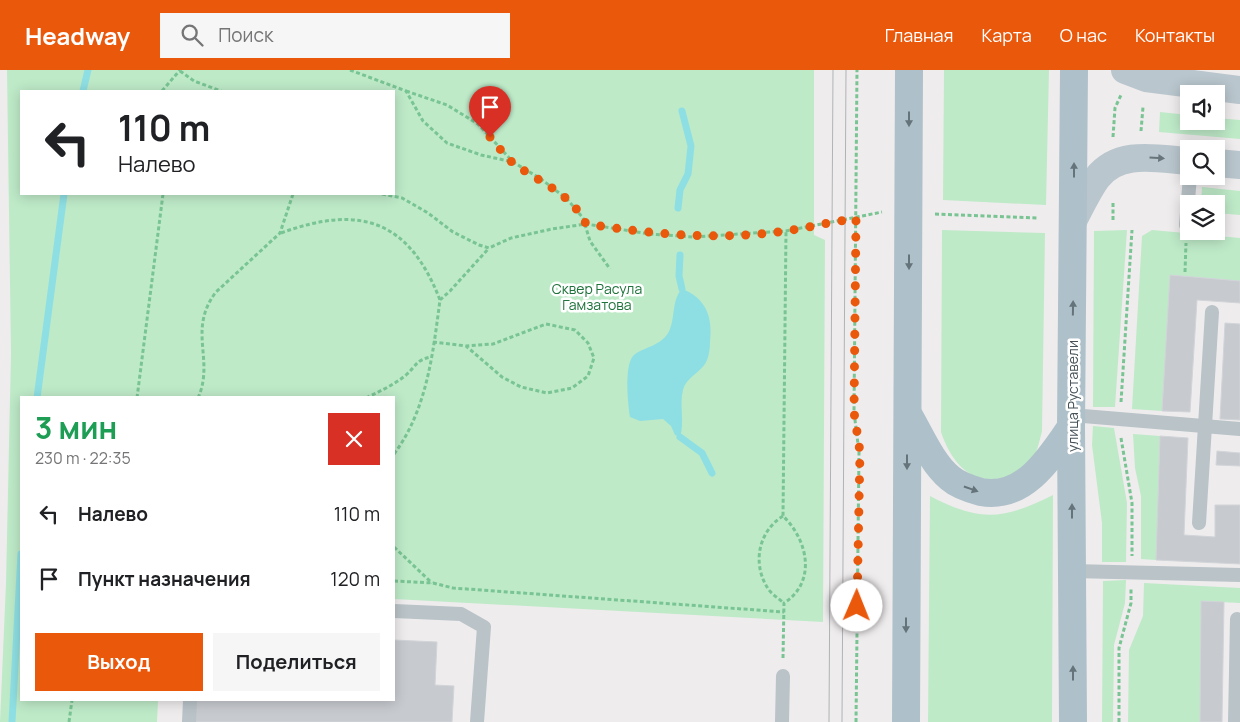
<!DOCTYPE html>
<html lang="ru">
<meta charset="utf-8">
<style>
:root{--surface:#fff;--page:#f6f6f6;--text:#202124;--muted:#757577;--accent:#ea580c}
body{margin:0;font-family:Manrope,sans-serif;background:var(--page);color:var(--text);height:100vh;display:flex;flex-direction:column;font-size:19px;white-space:nowrap}
*{box-sizing:border-box;margin:0}
p{font-size:16px;color:var(--muted)}
.icon{flex:none;width:28px;height:28px;fill:none;stroke:currentColor;stroke-width:2;stroke-linecap:round;stroke-linejoin:round}
.map{position:relative;flex:1;overflow:hidden}
.side{position:absolute;left:20px;top:326px;width:375px;height:305px;display:flex;flex-direction:column;background:var(--surface);border-radius:0px;box-shadow:0 2px 12px #0003}
.side>*{flex:none}
.hud{position:absolute;left:20px;top:20px;width:375px;height:105px;border-radius:0px;box-shadow:0 2px 12px #0003;background:#fff;color:var(--text);overflow:hidden}
.fabs{position:absolute;left:1180px;top:15px;display:grid;gap:10px}
.fabs a{display:grid;place-items:center;width:45px;height:45px;border-radius:0px;background:var(--surface);box-shadow:0 2px 12px #0003;font-size:25px}
.pin{position:absolute;display:grid;place-items:center;width:42px;height:42px;color:#fff;margin:-51px -21px;border-radius:50% 50% 50% 0;rotate:-45deg;box-shadow:0 0 5px #0007}
.pin .icon{rotate:45deg}
.me{position:absolute;width:55px;margin:-28px;rotate:1deg;stroke-linejoin:round;filter:drop-shadow(0 0 4px #0008)}
.turn{display:flex;align-items:center;gap:18px;height:105px;padding:0 15px;font-size:22px}
.turn .icon{width:65px;height:65px;stroke-width:2.5}
.turn b{display:block;font-size:35px;line-height:42px}
.round{display:grid;place-items:center;flex:none;width:52px;height:52px;border-radius:0px;background:var(--page)}
.overview{display:flex;align-items:center;justify-content:space-between;height:85px;padding:0 15px}
h1{font-size:30px;font-weight:700;line-height:38px;color:#1e9e55}
.button{display:flex;gap:10px;margin-top:auto;padding:10px 15px}
.button a{flex:1;height:58px;border-radius:0px;background:var(--accent);color:#fff;font-size:20px;font-weight:700;line-height:58px;text-align:center}
.button a+a{background:var(--page);color:var(--text)}
ul{padding:0;list-style:none}
li{display:flex;align-items:center;gap:15px;height:65px;padding:0 15px}
li div{flex:1}
li b{display:block;font-size:19px}
li em{font-style:normal}
header{display:flex;align-items:center;gap:30px;box-sizing:border-box;height:70px;padding:0 25px;background:var(--accent);color:#fff}
header strong{font-size:24px}
nav{display:flex;gap:28px;margin-inline-start:auto;font-size:18px}
.search{width:350px;height:45px;background:var(--page);display:flex;align-items:center;gap:12px;box-sizing:border-box;padding:0 18px;border-radius:0px;color:var(--muted);font-size:19px}
.map>svg:first-child{display:block}
.green{fill:#beeac8;fill-rule:evenodd}
.water{fill:#8edfe3}
.lines{fill:none;stroke-linecap:round;stroke-linejoin:round}
.stream{stroke:#8edfe3;stroke-width:7}
.building{fill:#c7cacf;stroke:#d1d4d8}
.path{stroke:#79c493;stroke-width:3;stroke-dasharray:4 2.5;stroke-linecap:butt}
.lane{stroke:#b9c3c8;stroke-width:14}
.secondary{stroke:#b9c6cd;stroke-width:28}
.primary{stroke:#aec0c9;stroke-width:28}
.tram{stroke:#afb3b6;stroke-width:1}
.oneway{fill:#65737a}
.oneway2{fill:#68757b}
.route{stroke:#ea580c;stroke-width:9;stroke-dasharray:0 16.2}
.labels{text-anchor:middle;dominant-baseline:central;stroke-width:5;stroke-linejoin:round;paint-order:stroke}
.park-label{font-size:14px;fill:#1e723b;stroke:#fff}
.street-label{font-size:14px;fill:#465258;stroke:#fff}
</style>
<header>
<strong>Headway</strong>
<div class="search"><svg class="icon" aria-label="search" viewBox="0 0 24 24"><circle cx="10" cy="10" r="6"/><path d="M15 15l6 6"/></svg>Поиск</div>
<nav><a>Главная</a><a>Карта</a><a>О нас</a><a>Контакты</a></nav>
</header>
<div class="map">
<svg width="1240" height="652" viewBox="0 0 1240 652">
<rect width="100%" height="100%" fill="#efeced"/>
<g class="green">
<path d="M 7,0 L 814,0 L 814,165 L 825,170 L 823,552 L 394,529 L 394,328 L 21,328 L 21,630 L 158,630 L 157,652 L 0,652 L 6,513 L 11,284 ZM 21,21 L 394,21 L 394,124 L 21,124 Z"/>
<path d="M 944,0 L 1049,0 L 1046,135 L 943,130 Z"/>
<path d="M 1160,42 L 1189,45 L 1189,51 L 1216,51 L 1216,48 L 1240,50 L 1240,69 L 1159,62 Z"/>
<path d="M 1202,117 L 1240,121 L 1240,145 L 1216,143 L 1216,134 L 1201,134 Z"/>
<path d="M 942,160 L 1045,163 L 1042,361 C 1039,373 1037,384 1029,394 C 1024,401 1014,405 1006,407 C 971,417 951,392 941,362 Z"/>
<path d="M 1127,160 L 1115,337 L 1093,337 L 1094,161 Z"/>
<path d="M 1152,160 L 1240,168 L 1240,211 L 1170,205 L 1162,341 L 1132,339 L 1142,166 Z"/>
<path d="M 1093,356 L 1114,358 L 1127,433 L 1126,492 L 1102,492 L 1102,453 L 1092,375 Z"/>
<path d="M 1133,364 L 1160,366 L 1156,490 L 1141,489 L 1141,426 L 1135,398 Z"/>
<path d="M 1053,425 L 1052,652 L 928,652 L 930,426 C 980,452 1003,450 1053,425 Z"/>
<path d="M 1126,510 L 1125,533 L 1114,575 L 1113,652 L 1102,652 L 1103,511 Z"/>
<path d="M 1144,513 L 1240,518 L 1240,533 L 1201,531 L 1200,652 L 1128,652 L 1129,580 L 1143,546 Z"/>
</g>
<path class="water" d="M 682,219 C 706,228 713,247 710,272 C 710,278 709,288 705,294 C 698,304 686,308 683,320 C 679,335 685,352 680,367 L 675,365 L 671,356 L 663,349 L 640,351 L 630,347 C 628,333 624,297 633,286 C 641,277 663,277 670,259 C 675,247 672,229 682,219 Z"/>
<g class="lines">
<g class="stream">
<path d="M 83,21 L 88,0"/>
<path d="M 678,138 L 680,120 L 688,104 L 691,76 L 682,41"/>
<path d="M 680,185 L 679,206 L 682,219"/>
<path d="M 37,328 L 64,124"/>
<path d="M 680,367 L 702,383 L 712,403"/>
<path d="M 12,652 L 21,484"/>
</g>
</g>
<g class="building">
<path d="M 1170,205 L 1240,211 L 1240,233 L 1197,230 L 1190,342 L 1162,341 Z"/>
<path d="M 1225,253 L 1240,254 L 1240,350 L 1220,349 Z"/>
<path d="M 1160,366 L 1188,368 L 1184,465 L 1215,467 L 1215,435 L 1240,435 L 1240,494 L 1156,490 Z"/>
<path d="M 1217,381 L 1240,383 L 1240,396 L 1216,395 Z"/>
<path d="M 1201,531 L 1224,532 L 1222,652 L 1200,652 Z"/>
<path d="M 394,570 L 437,572 L 435,615 L 454,616 L 452,652 L 193,652 L 194,630 L 394,630 Z"/>
</g>
<g class="lines">
<g class="path">
<path d="M 350,0 L 406,21 L 423,51 L 447,73 L 481,85 L 513,92 L 541,109 L 567,129 L 583,148 L 590,171 L 610,199"/>
<path d="M 180,1 L 194,11 L 221,21"/>
<path d="M 162,21 L 180,0"/>
<path d="M 406,21 L 447,35 L 478,54 L 513,92"/>
<path d="M 1141,61 L 1143,37"/>
<path d="M 1113,67 L 1115,38 L 1121,25"/>
<path d="M 382,124 L 402,128 L 428,143 L 453,162 L 479,175 L 489,178 L 511,168 L 552,159 L 586,154 L 650,164 L 693,167 L 786,161 L 882,142"/>
<path d="M 935,144 L 1037,148"/>
<path d="M 1113,150 L 1113,131"/>
<path d="M 281,163 C 360,134 409,150 440,230"/>
<path d="M 1185,202 L 1186,173"/>
<path d="M 433,272 L 466,276 L 502,307 L 521,317 L 547,323 L 572,318 L 588,306 L 594,288 L 588,273 L 575,260 L 546,254 L 493,274 L 466,276"/>
<path d="M 137,328 L 163,124"/>
<path d="M 198,328 C 215,290 187,260 216,222 L 280,163 L 293,124"/>
<path d="M 366,328 C 380,321 394,315 406,305 C 417,295 416,290 431,287"/>
<path d="M 1121,332 L 1132,160"/>
<path d="M 1121,368 L 1132,433 L 1132,486"/>
<path d="M 394,384 C 427,340 433,283 440,230 L 450,221 L 489,178"/>
<path d="M 783,446 C 759,461 752,492 767,517 C 770,523 778,528 784,533"/>
<path d="M 394,477 L 432,513"/>
<path d="M 394,511 L 433,513 L 453,518 L 784,542"/>
<path d="M 783,588 L 784,533 C 817,512 808,470 783,446 L 786,161"/>
<path d="M 69,652 L 72,630"/>
<path d="M 856,652 L 859,382 L 854,342 L 857,0"/>
<path d="M 1119,652 L 1119,578 L 1131,533 L 1131,519"/>
</g>
<g class="lane">
<path d="M 1186,155 L 1190,106"/>
<path d="M 1071,345 L 1240,359"/>
<path d="M 1199,453 L 1212,242"/>
<path d="M 1072,501 L 1240,505"/>
<path d="M 394,541 L 461,544 L 484,557 L 477,652"/>
<path d="M 189,652 L 190,630"/>
<path d="M 782,652 L 783,606"/>
<path d="M 1235,652 L 1237,549"/>
</g>
<g class="secondary">
<path d="M 1125,0 L 1146,8 L 1240,20"/>
<path d="M 1216,93 L 1240,95"/>
<path d="M 1074,149 C 1081,136 1088,120 1097,108 C 1119,79 1158,89 1189,91"/>
</g>
<g class="primary">
<path d="M 908,344 C 920,364 931,392 950,408 C 958,415 970,419 981,422 C 1024,430 1050,388 1071,357"/>
<path d="M 906,652 L 909,0"/>
<path d="M 1073,652 L 1071,357 L 1074,0"/>
</g>
<g class="tram">
<path d="M 829,652 L 833,0"/>
<path d="M 842,652 L 846,0"/>
</g>
</g>
<defs><path id="oneway-solid" d="M-6-.8H1V-3.2L6.5 0L1 3.2V.8H-6Z" transform="scale(1.25)"/></defs>
<g class="oneway">
<use href="#oneway-solid" transform="translate(909 49) rotate(90)"/>
<use href="#oneway-solid" transform="translate(1074 100) rotate(-90)"/>
<use href="#oneway-solid" transform="translate(909 192) rotate(90)"/>
<use href="#oneway-solid" transform="translate(1073 238) rotate(-89)"/>
<use href="#oneway-solid" transform="translate(907 392) rotate(90)"/>
<use href="#oneway-solid" transform="translate(971 419) rotate(19)"/>
<use href="#oneway-solid" transform="translate(1072 441) rotate(-90)"/>
<use href="#oneway-solid" transform="translate(906 555) rotate(90)"/>
<use href="#oneway-solid" transform="translate(1073 603) rotate(-90)"/>
</g>
<use class="oneway2" href="#oneway-solid" transform="translate(1157 88) rotate(4)"/>
<g class="lines">
<path class="route" d="M 490,67 C 497,75 505,86 513,93 C 540,113 570,122 586,154 C 654,164 716,171 785,161 C 809,158 832,151 856,149 L 854,342 L 860,382 L 857,536"/>
</g>
<g class="labels">
<g class="park-label">
<text x="597" y="218">Сквер Расула<tspan x="597" dy="16">Гамзатова</tspan></text>
</g>
<g class="street-label">
<text transform="translate(1072 326) rotate(-90)">улица Руставели</text>
</g>
</g>
</svg>
<div class="fabs">
<a><svg class="icon" aria-label="sound" viewBox="0 0 24 24"><path d="M4 9h4l5-4v14l-5-4H4zM17 9q2 3 0 6"/></svg></a>
<a><svg class="icon" aria-label="search" viewBox="0 0 24 24"><circle cx="10" cy="10" r="6"/><path d="M15 15l6 6"/></svg></a>
<a><svg class="icon" aria-label="layers" viewBox="0 0 24 24"><path d="M12 4l9 5-9 5-9-5zM3 14l9 5 9-5"/></svg></a>
</div>
<div class="pin" style="left:490px;top:67px;background:#d93025"><svg class="icon" aria-label="arrive" viewBox="0 0 24 24"><path d="M6 21V4h12l-3 4 3 4H6"/></svg></div>
<svg class="me" style="left:857px;top:536px" viewBox="-20 -20 40 40"><circle r="19" fill="#fff"/><path d="M0-13L10 11 0 6-10 11z" fill="#ea580c"/></svg>
<div class="hud">
<div class="turn"><svg class="icon" aria-label="left" viewBox="0 0 24 24"><path d="M17 20v-9H6M10 6l-5 5 5 5"/></svg><div><b>110 m</b>Налево</div></div>
</div>
<section class="side">
<div class="overview"><div><h1>3 мин</h1><p>230 m · 22:35</p></div><a class="round" style="background:#d93025;color:#fff"><svg class="icon" aria-label="close" viewBox="0 0 24 24"><path d="M6 6l12 12M18 6L6 18"/></svg></a></div>
<ul>
<li><svg class="icon" aria-label="left" viewBox="0 0 24 24"><path d="M17 20v-9H6M10 6l-5 5 5 5"/></svg><div><b>Налево</b></div><em>110 m</em></li>
<li><svg class="icon" aria-label="arrive" viewBox="0 0 24 24"><path d="M6 21V4h12l-3 4 3 4H6"/></svg><div><b>Пункт назначения</b></div><em>120 m</em></li>
</ul>
<div class="button"><a>Выход</a><a>Поделиться</a></div>
</section>
</div>
